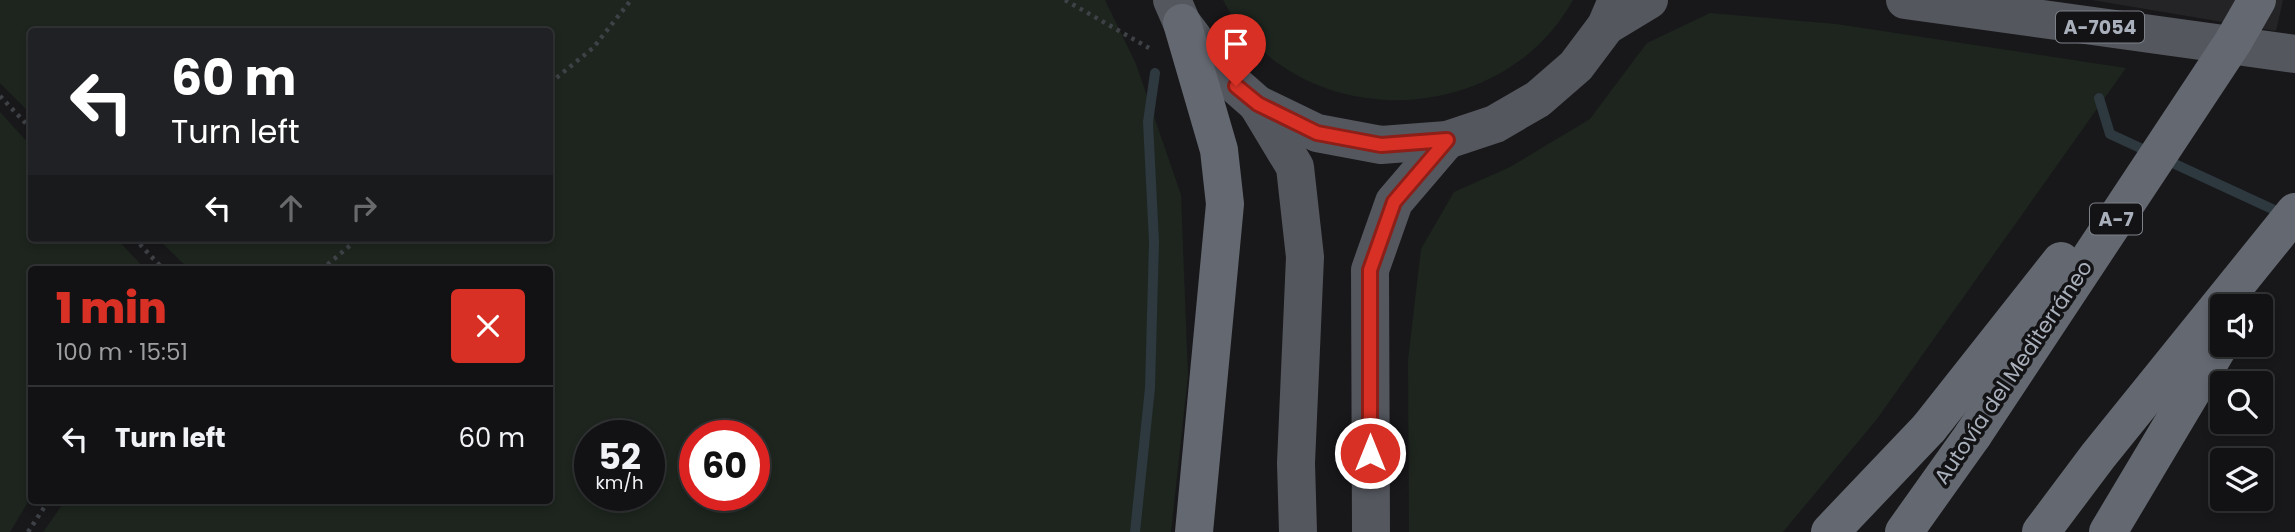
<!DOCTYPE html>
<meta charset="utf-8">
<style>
:root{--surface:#121214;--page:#1b1b1d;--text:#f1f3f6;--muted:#9c9ea0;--line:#313234;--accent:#d93025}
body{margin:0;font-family:Poppins,sans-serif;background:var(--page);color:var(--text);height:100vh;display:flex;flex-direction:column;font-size:26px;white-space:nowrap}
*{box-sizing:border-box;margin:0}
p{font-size:23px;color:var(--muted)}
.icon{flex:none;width:38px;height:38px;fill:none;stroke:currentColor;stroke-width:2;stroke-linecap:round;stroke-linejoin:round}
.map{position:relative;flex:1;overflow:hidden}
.side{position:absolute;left:28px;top:266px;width:525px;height:238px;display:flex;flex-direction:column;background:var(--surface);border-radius:7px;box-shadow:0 4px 10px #0003,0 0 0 2px var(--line)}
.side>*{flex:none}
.top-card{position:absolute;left:28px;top:28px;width:525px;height:214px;border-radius:7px;box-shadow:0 4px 10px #0003,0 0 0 2px var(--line);background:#202124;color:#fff;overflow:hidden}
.fabs{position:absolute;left:2210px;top:294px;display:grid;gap:14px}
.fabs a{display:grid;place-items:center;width:63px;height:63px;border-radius:7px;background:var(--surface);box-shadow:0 4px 10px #0003,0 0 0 2px var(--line);font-size:35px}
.speed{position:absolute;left:574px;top:420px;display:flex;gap:14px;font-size:35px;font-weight:700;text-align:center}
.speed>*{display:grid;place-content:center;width:91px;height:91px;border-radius:50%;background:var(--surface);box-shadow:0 4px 10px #0003,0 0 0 2px var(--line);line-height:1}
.speed small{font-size:18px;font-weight:400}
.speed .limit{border:10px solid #d22;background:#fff;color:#111}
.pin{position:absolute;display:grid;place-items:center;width:60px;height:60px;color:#fff;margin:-72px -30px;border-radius:50% 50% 50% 0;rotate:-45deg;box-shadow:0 0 7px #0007}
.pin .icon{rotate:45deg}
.me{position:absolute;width:77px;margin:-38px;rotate:0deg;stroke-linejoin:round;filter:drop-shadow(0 0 5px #0008)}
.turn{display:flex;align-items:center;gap:24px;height:147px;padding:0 28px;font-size:32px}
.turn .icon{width:91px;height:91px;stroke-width:2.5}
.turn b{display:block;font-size:49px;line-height:60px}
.lanes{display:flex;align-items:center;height:66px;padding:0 28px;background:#0003;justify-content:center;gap:35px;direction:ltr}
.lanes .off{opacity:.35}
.round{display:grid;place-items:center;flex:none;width:74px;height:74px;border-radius:7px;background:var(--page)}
.overview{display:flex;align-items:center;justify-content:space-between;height:119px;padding:0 28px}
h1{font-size:42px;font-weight:800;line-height:52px;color:var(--accent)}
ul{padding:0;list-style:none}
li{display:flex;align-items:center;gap:21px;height:105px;padding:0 28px;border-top:2px solid var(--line)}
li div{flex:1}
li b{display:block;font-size:26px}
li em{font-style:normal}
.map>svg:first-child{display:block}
.built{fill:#242427}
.green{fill:#1d251e;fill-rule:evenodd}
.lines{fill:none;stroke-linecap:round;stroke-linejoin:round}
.stream{stroke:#2d383f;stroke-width:10}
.path{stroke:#3e4146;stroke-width:4.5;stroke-dasharray:3.5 5;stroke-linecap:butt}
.primary{stroke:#54575e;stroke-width:38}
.highway{stroke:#646871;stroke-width:38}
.highway-bridge{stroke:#646871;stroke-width:38}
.route-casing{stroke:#8d1f18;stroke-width:18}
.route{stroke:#d93025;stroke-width:12}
.labels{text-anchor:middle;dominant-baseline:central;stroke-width:7;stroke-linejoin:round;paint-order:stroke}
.shield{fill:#131315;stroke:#7c8189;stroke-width:2}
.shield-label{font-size:19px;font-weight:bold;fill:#a9b0bb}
.street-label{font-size:21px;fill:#a9b0bb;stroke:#131315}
</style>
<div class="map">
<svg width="2295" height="532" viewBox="0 0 2295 532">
<rect width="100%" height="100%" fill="#18181a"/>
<path class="built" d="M 2092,0 L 2283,0 L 2276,31 Z"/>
<g class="green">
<path d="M 0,0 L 1105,0 L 1136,64 L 1181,195 L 1188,376 L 1171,532 L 43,532 L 65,501 L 550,500 L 550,270 L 189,269 L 157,238 L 550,238 L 550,32 L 32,32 L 31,114 L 0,83 ZM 590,436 L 649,436 L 649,495 L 590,495 ZM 695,436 L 754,436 L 754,495 L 695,495 Z"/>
<path d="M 1223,0 L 1573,0 C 1500,132 1294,135 1223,0 Z"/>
<path d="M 1710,13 L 1836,24 L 2126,68 L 1877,419 L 1783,532 L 1409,532 L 1408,360 L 1421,249 L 1454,192 L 1510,167 L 1590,119 L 1647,43 Z"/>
<path d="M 0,112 L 31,146 L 32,238 L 116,238 L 145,269 L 32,270 L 31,497 L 10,532 L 0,532 Z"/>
</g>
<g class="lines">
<g class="stream">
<path d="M 2099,98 L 2110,134 L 2283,214"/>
<path d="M 1135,532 L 1150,388 L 1154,242 L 1148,122 L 1155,73"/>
</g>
<g class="path">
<path d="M 1065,0 L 1149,48"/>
<path d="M 550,83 L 593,48 L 631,0"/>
<path d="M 0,96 L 32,130"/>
<path d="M 134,238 L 164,270"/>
<path d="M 321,270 L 359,238"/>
<path d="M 28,532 L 49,500"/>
</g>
<g class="primary">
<path d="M 1172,0 L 1182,23 L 1215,67 L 1257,104 L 1317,133 L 1381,145 L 1447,140 L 1495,124 L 1538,99 L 1576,66 L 1606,26 L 1617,0"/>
<path d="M 1905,0 L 2295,54"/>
<path d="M 1606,26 L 1649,0"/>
<path d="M 1257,104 L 1295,167 L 1305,257 L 1296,463 L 1298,532"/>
<path d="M 1371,532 L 1370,270 L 1394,202 L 1447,140"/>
</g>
<g class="highway">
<path d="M 1182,23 L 1219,150 L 1225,204 L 1194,532"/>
<path d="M 1830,532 L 1929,428"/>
<path d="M 1904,532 L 1973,435"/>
<path d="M 2041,532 L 2098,456 L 2295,212"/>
<path d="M 2108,532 L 2222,341"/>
</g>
<g class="highway-bridge">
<path d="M 1929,428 L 2061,261"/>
<path d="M 1973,435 L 2233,42 L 2257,0"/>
</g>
</g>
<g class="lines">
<g class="route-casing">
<path id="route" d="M 1236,86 L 1258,104 L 1317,133 L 1381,145 L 1447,140 L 1394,202 L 1370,270 L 1370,453"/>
</g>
<use href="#route" class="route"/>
</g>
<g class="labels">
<g class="shield">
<rect x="2056" y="11.5" width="88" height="31" rx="5"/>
<rect x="2090" y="203.5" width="52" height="31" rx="5"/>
</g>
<g class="shield-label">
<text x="2100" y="27">A-7054</text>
<text x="2116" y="219">A-7</text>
</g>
<g class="street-label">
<text transform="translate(2013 372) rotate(-56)">Autovía del Mediterráneo</text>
</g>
</g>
</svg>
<div class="fabs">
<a><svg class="icon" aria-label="sound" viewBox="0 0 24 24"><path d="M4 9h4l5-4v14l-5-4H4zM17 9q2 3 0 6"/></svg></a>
<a><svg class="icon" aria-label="search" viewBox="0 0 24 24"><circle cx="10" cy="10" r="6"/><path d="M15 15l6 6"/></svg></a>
<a><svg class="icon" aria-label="layers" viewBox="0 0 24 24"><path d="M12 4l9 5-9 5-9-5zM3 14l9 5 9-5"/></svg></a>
</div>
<div class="speed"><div>52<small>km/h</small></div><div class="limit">60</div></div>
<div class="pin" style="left:1236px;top:86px;background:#d93025"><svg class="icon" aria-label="arrive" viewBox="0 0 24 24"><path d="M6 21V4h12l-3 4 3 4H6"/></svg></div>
<svg class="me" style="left:1370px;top:453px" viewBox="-20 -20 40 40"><circle r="17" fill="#d93025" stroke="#fff" stroke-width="3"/><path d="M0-11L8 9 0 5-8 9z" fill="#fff"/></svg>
<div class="top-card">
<div class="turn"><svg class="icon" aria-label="left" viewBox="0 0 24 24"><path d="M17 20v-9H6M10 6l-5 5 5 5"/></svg><div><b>60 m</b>Turn left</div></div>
<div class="lanes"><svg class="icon" aria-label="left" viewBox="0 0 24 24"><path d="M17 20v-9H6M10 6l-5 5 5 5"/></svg><svg class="icon off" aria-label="ahead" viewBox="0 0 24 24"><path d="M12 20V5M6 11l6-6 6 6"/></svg><svg class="icon off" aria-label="right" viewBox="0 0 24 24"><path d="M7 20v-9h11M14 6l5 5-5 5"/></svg></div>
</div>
<section class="side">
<div class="overview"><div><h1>1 min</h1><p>100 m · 15:51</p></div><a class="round" style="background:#d93025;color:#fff"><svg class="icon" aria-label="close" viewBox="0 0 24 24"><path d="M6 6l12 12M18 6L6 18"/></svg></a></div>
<ul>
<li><svg class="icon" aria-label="left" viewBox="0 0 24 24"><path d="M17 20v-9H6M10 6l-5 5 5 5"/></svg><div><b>Turn left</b></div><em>60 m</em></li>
</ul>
</section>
</div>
